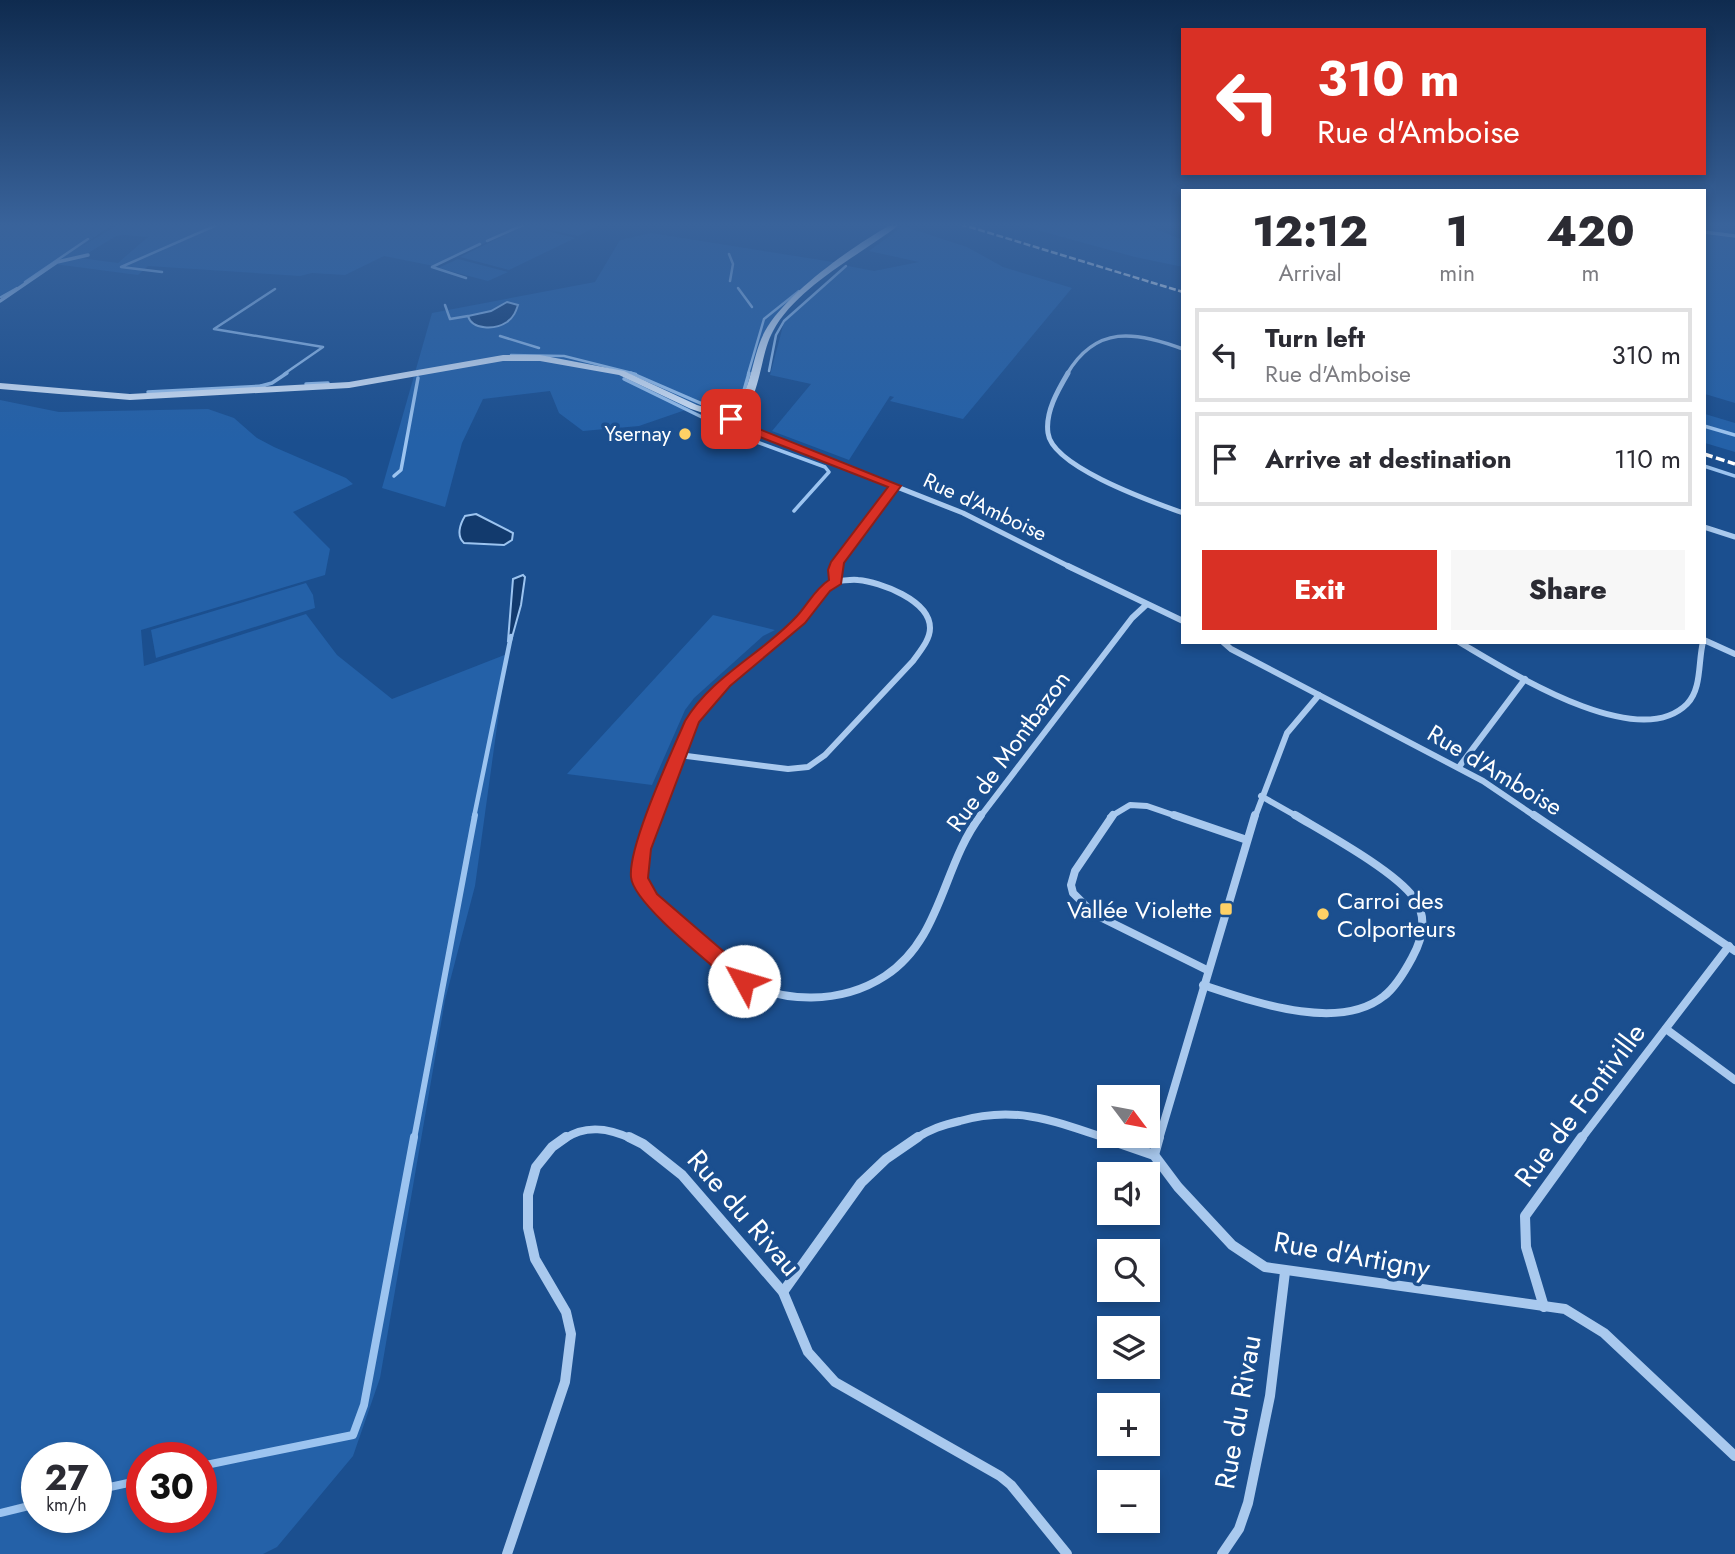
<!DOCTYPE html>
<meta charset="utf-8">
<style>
:root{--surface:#fff;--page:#f7f7f7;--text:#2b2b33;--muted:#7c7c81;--line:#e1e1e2;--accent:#d93025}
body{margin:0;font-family:Jost,sans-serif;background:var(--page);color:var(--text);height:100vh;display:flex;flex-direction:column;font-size:26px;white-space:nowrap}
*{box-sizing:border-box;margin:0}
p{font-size:23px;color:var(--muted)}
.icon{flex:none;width:38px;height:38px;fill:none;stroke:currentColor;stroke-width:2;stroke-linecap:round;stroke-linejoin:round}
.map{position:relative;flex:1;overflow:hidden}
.details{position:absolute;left:1181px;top:189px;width:525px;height:455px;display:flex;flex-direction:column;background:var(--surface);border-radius:0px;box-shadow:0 4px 10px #0003}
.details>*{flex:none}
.banner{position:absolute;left:1181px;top:28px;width:525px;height:147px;border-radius:0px;box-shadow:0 4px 10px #0003;background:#d93025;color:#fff;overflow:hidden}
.needle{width:46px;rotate:122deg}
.buttons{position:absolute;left:1097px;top:1085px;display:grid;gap:14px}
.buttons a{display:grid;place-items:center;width:63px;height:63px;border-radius:0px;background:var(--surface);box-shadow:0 4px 10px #0003;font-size:35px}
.speed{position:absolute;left:21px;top:1442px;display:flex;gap:14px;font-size:35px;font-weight:700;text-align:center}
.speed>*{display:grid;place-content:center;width:91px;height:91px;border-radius:50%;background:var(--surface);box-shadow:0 4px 10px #0003;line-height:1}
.speed small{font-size:18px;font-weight:400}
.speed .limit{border:10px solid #d22;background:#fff;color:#111}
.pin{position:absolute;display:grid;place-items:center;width:60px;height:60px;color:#fff;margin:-30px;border-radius:14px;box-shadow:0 4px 10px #0006}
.me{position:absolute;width:77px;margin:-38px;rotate:309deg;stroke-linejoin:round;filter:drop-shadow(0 0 5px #0008)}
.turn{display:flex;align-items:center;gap:24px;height:147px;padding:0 21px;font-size:32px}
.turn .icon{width:91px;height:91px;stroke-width:2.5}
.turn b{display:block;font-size:49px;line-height:60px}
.eta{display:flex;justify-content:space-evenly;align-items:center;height:119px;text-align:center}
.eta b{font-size:42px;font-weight:800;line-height:49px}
.action{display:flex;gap:14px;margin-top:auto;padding:14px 21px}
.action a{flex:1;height:80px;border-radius:0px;background:var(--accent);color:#fff;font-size:28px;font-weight:800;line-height:80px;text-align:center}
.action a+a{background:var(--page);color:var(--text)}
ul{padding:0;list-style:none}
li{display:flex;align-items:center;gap:21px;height:94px;margin:0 14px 10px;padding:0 7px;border:4px solid var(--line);border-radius:0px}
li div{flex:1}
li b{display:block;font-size:26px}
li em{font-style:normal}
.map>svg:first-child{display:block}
.green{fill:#2461a8;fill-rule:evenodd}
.water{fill:#123a6d;stroke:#9cc4f0;stroke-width:2}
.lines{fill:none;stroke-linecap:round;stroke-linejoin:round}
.stream-far4{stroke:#9cc4f0;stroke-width:2.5}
.stream-far3{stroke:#9cc4f0;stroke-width:3.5}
.stream-far2{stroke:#9cc4f0;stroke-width:4.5}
.stream-far1{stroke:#9cc4f0;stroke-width:6}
.stream{stroke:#9cc4f0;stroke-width:8}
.street-far4{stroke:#a9c9ee;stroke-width:3.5}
.street-far3{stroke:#a9c9ee;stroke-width:5}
.street-far2{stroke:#a9c9ee;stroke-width:6}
.street-far1{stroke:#a9c9ee;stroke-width:8}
.street{stroke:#a9c9ee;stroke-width:10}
.secondary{fill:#d6e6fa;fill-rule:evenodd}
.rail-far1{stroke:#fff;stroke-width:2.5;stroke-dasharray:7 2.5;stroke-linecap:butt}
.rail{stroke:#fff;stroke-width:3.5;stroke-dasharray:9 3.5;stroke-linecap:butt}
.route{fill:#d93025;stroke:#8d1f18;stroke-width:2}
.poi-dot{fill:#ffd166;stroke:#1b4f8f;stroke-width:2.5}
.labels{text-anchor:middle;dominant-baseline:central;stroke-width:7;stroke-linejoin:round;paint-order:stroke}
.far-poi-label{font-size:21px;fill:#fff;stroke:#1b4f8f;text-anchor:end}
.far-street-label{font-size:21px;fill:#fff;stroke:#1b4f8f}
.street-label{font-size:24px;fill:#fff;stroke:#1b4f8f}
.poi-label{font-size:24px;fill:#fff;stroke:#1b4f8f;text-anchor:start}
.near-street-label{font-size:28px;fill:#fff;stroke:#1b4f8f}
</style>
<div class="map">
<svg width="1735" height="1554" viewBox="0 0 1735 1554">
<rect width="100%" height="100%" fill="#1b4f8f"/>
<g class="green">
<path d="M 0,224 L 112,225 L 79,248 L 119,224 L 602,224 L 578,236 L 529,226 L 575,238 L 509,270 L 460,257 L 525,225 L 434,266 L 384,256 L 345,275 L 312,273 L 300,276 L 148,266 L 138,275 L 54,264 L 22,286 L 16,287 L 0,296 ZM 124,235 L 148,237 L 118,263 L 80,258 L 116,236 Z"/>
<path d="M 1015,224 L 1143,224 L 1183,240 L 1183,267 L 1135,257 Z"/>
<path d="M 903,226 L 967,247 L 1003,267 L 1072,288 L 963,419 L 890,401 L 894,397 L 890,396 L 849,460 L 772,431 L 811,384 L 770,375 L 784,322 L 848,266 L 874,271 L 919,262 L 869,251 Z"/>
<path d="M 651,233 L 839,263 L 783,312 L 754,371 L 742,410 L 731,419 L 694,407 L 639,426 L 583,431 L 559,413 L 550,391 L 483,399 L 462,443 L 445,507 L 382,488 L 432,313 L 595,282 L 620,240 Z"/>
<path d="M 1705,234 L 1735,238 L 1735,403 L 1705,394 Z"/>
<path d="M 458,259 L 508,272 L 488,281 L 438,268 Z"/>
<path d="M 0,400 L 59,412 L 208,409 L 234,418 L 257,438 L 274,447 L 346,478 L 353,484 L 293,512 L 330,549 L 325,575 L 141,630 L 144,666 L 306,614 L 337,655 L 392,699 L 507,654 L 475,886 L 445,1000 L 380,1378 L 353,1456 L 277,1547 L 263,1554 L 0,1554 ZM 37,1458 L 96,1458 L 96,1517 L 37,1517 ZM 142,1458 L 201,1458 L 201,1517 L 142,1517 Z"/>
<path d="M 1705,414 L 1735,423 L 1735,452 L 1705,443 Z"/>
<path d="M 306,583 L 313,595 L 315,608 L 156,658 L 151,630 Z"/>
<path d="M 713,615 L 775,630 L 763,636 L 694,698 L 685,710 L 652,785 L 567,774 Z"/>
</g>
<g class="water">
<path d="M 507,302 L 518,305 C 516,311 514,317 507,322 C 495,330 472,330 468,316 L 491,311 Z"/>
<path d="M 476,514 L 513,533 L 512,540 L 504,545 L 464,543 C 456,536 460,524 465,516 Z"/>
<path d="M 523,575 L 525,577 L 521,605 L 511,641 L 508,641 L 513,579 Z"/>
</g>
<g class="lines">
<g class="stream-far4">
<path d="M 83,224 L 92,225"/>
<path d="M 487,241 L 523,225"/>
<path d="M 729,254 L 733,264 L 730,281"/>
<path d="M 162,272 L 121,267 L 219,224"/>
<path d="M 466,278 L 432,267 L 480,244"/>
<path d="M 25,282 L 88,239"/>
<path d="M 738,288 L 752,307"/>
<path d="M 275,289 L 214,329 L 323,347 L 284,374"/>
<path d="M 1,297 L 17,288"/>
<path d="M 445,305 L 450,319 L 468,316"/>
<path d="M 500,336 L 539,348"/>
<path d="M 511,355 L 564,356 L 636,374"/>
<path d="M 769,371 L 776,335 L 784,321 L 846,266"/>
<path d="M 748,374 L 764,319 L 799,291"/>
</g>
<g class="stream-far3">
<path d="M 631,373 L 714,409"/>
<path d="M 624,379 L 710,421"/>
<path d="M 306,384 L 328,383"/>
<path d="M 261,386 L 272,383 L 287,373"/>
<path d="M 148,392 L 264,386"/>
<path d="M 741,401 L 749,373"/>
<path d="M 1704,426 L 1735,435"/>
<path d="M 749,439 L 825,467 L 829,472 L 794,511"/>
<path d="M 1704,466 L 1735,476"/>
<path d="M 394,476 L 401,470 L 418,378"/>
</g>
<path class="stream-far2" d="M 474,817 L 511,636"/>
<path class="stream-far1" d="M 414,1139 L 475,815"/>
<g class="stream">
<path d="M 201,1466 L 353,1435 L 364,1405 L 414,1137"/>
<path d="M 96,1490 L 142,1480"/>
<path d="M 0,1513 L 37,1504"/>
</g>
<g class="street-far4">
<path d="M 1704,232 L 1735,236"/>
<path d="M 0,301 L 57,262 L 88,255"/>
<path d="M 1067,374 C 1096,325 1135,331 1183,349"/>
</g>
<g class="street-far3">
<path d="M 1068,373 C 1058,390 1045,412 1048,433 C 1052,467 1153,502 1183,513"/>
<path d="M 731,419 L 750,429 L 963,513 L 1072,568"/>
<path d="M 1704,527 L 1735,537"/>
<path d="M 836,568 L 895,486"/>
</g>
<g class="street-far2">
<path d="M 1068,566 L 1183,621"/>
<path d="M 1704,640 L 1735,654"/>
<path d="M 1223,642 L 1231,649 L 1483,781 L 1536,817"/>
<path d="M 1459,642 C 1507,670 1637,754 1687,704 C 1702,689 1698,661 1703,642"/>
<path d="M 679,755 L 788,769 L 808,767 L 825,755 L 913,661 C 920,651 930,640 930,628 C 930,600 880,582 858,580 C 851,579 843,581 836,581"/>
<path d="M 1459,767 L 1525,679"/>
<path d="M 1261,796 L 1298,817"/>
<path d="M 653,817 L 692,721 L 703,706 L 729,680 L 800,621 L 825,589 L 836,581 L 837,566"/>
<path d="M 980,817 L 1132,618 L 1146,605"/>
<path d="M 1110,817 L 1130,805 L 1147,806 L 1179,817"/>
<path d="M 1255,817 L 1287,733 L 1319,695"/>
</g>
<g class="street-far1">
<path d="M 654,815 C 647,833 637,857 639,877 C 643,900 667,914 683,928 C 701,944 718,964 738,977 C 781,1005 842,1004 885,976 C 942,939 942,866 981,815"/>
<path d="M 1113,815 L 1075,871 L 1071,885 L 1073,893 L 1094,914 L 1207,970"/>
<path d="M 1174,815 L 1247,840"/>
<path d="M 1534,815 L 1735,951"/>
<path d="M 1203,985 C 1252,1001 1338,1033 1384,996 C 1396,987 1405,971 1412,958 C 1423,938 1428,917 1414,898 C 1395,871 1325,833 1295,815"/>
<path d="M 1666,1029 L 1735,1080"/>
<path d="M 564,1139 C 586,1124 609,1128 632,1139"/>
<path d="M 915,1139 C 930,1129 943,1125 960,1121 C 1016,1105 1055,1121 1108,1139"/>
<path d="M 1159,1139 L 1255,815"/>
<path d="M 1581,1139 L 1729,946"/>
</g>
<g class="street">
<path d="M 629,1137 L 643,1144 L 682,1175 L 783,1292 L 808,1352 L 835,1382 L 1000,1476 L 1011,1485 L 1067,1554"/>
<path d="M 1102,1137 L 1154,1155 L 1178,1187 L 1232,1245 L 1265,1267 L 1565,1309 L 1604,1333 L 1735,1456"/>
<path d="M 1154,1155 L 1159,1137"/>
<path d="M 783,1292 L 861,1183 L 886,1159 L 918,1137"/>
<path d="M 1544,1307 L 1526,1247 L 1525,1216 L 1582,1137"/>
<path d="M 507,1554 L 565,1382 L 571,1334 L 566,1312 L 535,1259 L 528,1228 L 528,1195 L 536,1167 L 552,1147 L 566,1137"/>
<path d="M 1222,1554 L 1239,1529 L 1248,1503 L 1270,1396 L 1285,1272"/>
</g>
<path class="secondary" d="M 892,224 L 900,224 C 861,255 798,285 773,331 C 758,358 762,407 731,422 L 691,409 L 619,375 L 540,361 L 503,361 L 349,388 L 130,400 L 0,389 L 0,383 L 130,394 L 349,382 L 503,355 L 540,355 L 624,371 L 697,405 L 729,415 C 753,393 750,359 765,331 C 787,292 853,246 892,224 Z"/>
<path class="rail-far1" d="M 960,224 L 1183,292"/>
<path class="rail" d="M 1704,454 L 1735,464"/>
</g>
<linearGradient id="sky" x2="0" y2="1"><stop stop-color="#0f2b4f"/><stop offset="0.51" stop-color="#39639b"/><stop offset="1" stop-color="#39639b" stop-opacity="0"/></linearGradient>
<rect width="1735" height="441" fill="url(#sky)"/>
<path class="route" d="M 727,416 L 735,416 L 754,427 L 901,486 L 844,563 L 841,584 L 830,591 L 805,623 L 730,686 L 699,722 L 651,849 L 648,878 L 657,894 L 751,975 L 753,981 L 751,987 L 744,990 L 737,987 C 715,967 633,904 631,877 C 628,846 671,754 685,721 C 712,676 762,654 797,616 C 808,604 815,589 829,580 L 828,570 L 831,562 L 888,487 L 747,432 L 727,421 Z"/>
<g class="poi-dot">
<circle cx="685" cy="434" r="7"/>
<rect x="1219" y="902" width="14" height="14" rx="3.5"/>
<circle cx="1323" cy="914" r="7"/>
</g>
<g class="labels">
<g class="far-poi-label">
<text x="671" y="434">Ysernay</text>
</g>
<g class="far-street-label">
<text transform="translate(985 507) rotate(25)">Rue d'Amboise</text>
</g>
<g class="street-label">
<text transform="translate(1008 751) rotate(-54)">Rue de Montbazon</text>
<text transform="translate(1495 770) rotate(31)">Rue d'Amboise</text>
</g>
<g class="poi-label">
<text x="1337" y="900">Carroi des<tspan x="1337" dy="28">Colporteurs</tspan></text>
<text x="1212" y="909" text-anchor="end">Vallée Violette</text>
</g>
<g class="near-street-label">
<text transform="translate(1580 1105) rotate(-53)">Rue de Fontiville</text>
<text transform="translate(744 1213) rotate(49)">Rue du Rivau</text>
<text transform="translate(1352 1255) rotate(10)">Rue d'Artigny</text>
<text transform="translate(1238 1412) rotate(-80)">Rue du Rivau</text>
</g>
</g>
</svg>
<div class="buttons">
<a><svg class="needle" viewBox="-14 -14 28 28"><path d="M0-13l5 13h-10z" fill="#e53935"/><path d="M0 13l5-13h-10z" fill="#7c7c81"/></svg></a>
<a><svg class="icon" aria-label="sound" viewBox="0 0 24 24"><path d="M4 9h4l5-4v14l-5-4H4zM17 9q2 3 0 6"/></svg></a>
<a><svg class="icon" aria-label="search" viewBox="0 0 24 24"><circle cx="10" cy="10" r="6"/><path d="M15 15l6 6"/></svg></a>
<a><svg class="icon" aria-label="layers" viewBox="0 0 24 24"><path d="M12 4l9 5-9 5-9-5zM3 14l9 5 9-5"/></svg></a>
<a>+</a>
<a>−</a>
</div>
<div class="speed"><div>27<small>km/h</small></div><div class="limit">30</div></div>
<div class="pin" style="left:731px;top:419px;background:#d93025"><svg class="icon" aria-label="arrive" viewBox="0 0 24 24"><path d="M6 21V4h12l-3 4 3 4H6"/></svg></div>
<svg class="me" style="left:744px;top:981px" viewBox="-20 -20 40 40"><circle r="19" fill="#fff"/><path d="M0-13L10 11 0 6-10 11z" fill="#d93025"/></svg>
<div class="banner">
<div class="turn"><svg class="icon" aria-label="left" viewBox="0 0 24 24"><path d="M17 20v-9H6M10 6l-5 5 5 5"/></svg><div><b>310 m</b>Rue d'Amboise</div></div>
</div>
<section class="details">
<div class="eta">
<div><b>12:12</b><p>Arrival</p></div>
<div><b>1</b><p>min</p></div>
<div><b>420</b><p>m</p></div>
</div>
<ul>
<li><svg class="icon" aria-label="left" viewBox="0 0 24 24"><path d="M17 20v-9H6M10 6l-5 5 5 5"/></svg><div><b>Turn left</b><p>Rue d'Amboise</p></div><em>310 m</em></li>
<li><svg class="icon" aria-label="arrive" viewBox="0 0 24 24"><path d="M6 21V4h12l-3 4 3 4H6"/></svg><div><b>Arrive at destination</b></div><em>110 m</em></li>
</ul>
<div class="action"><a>Exit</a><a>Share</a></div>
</section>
</div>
